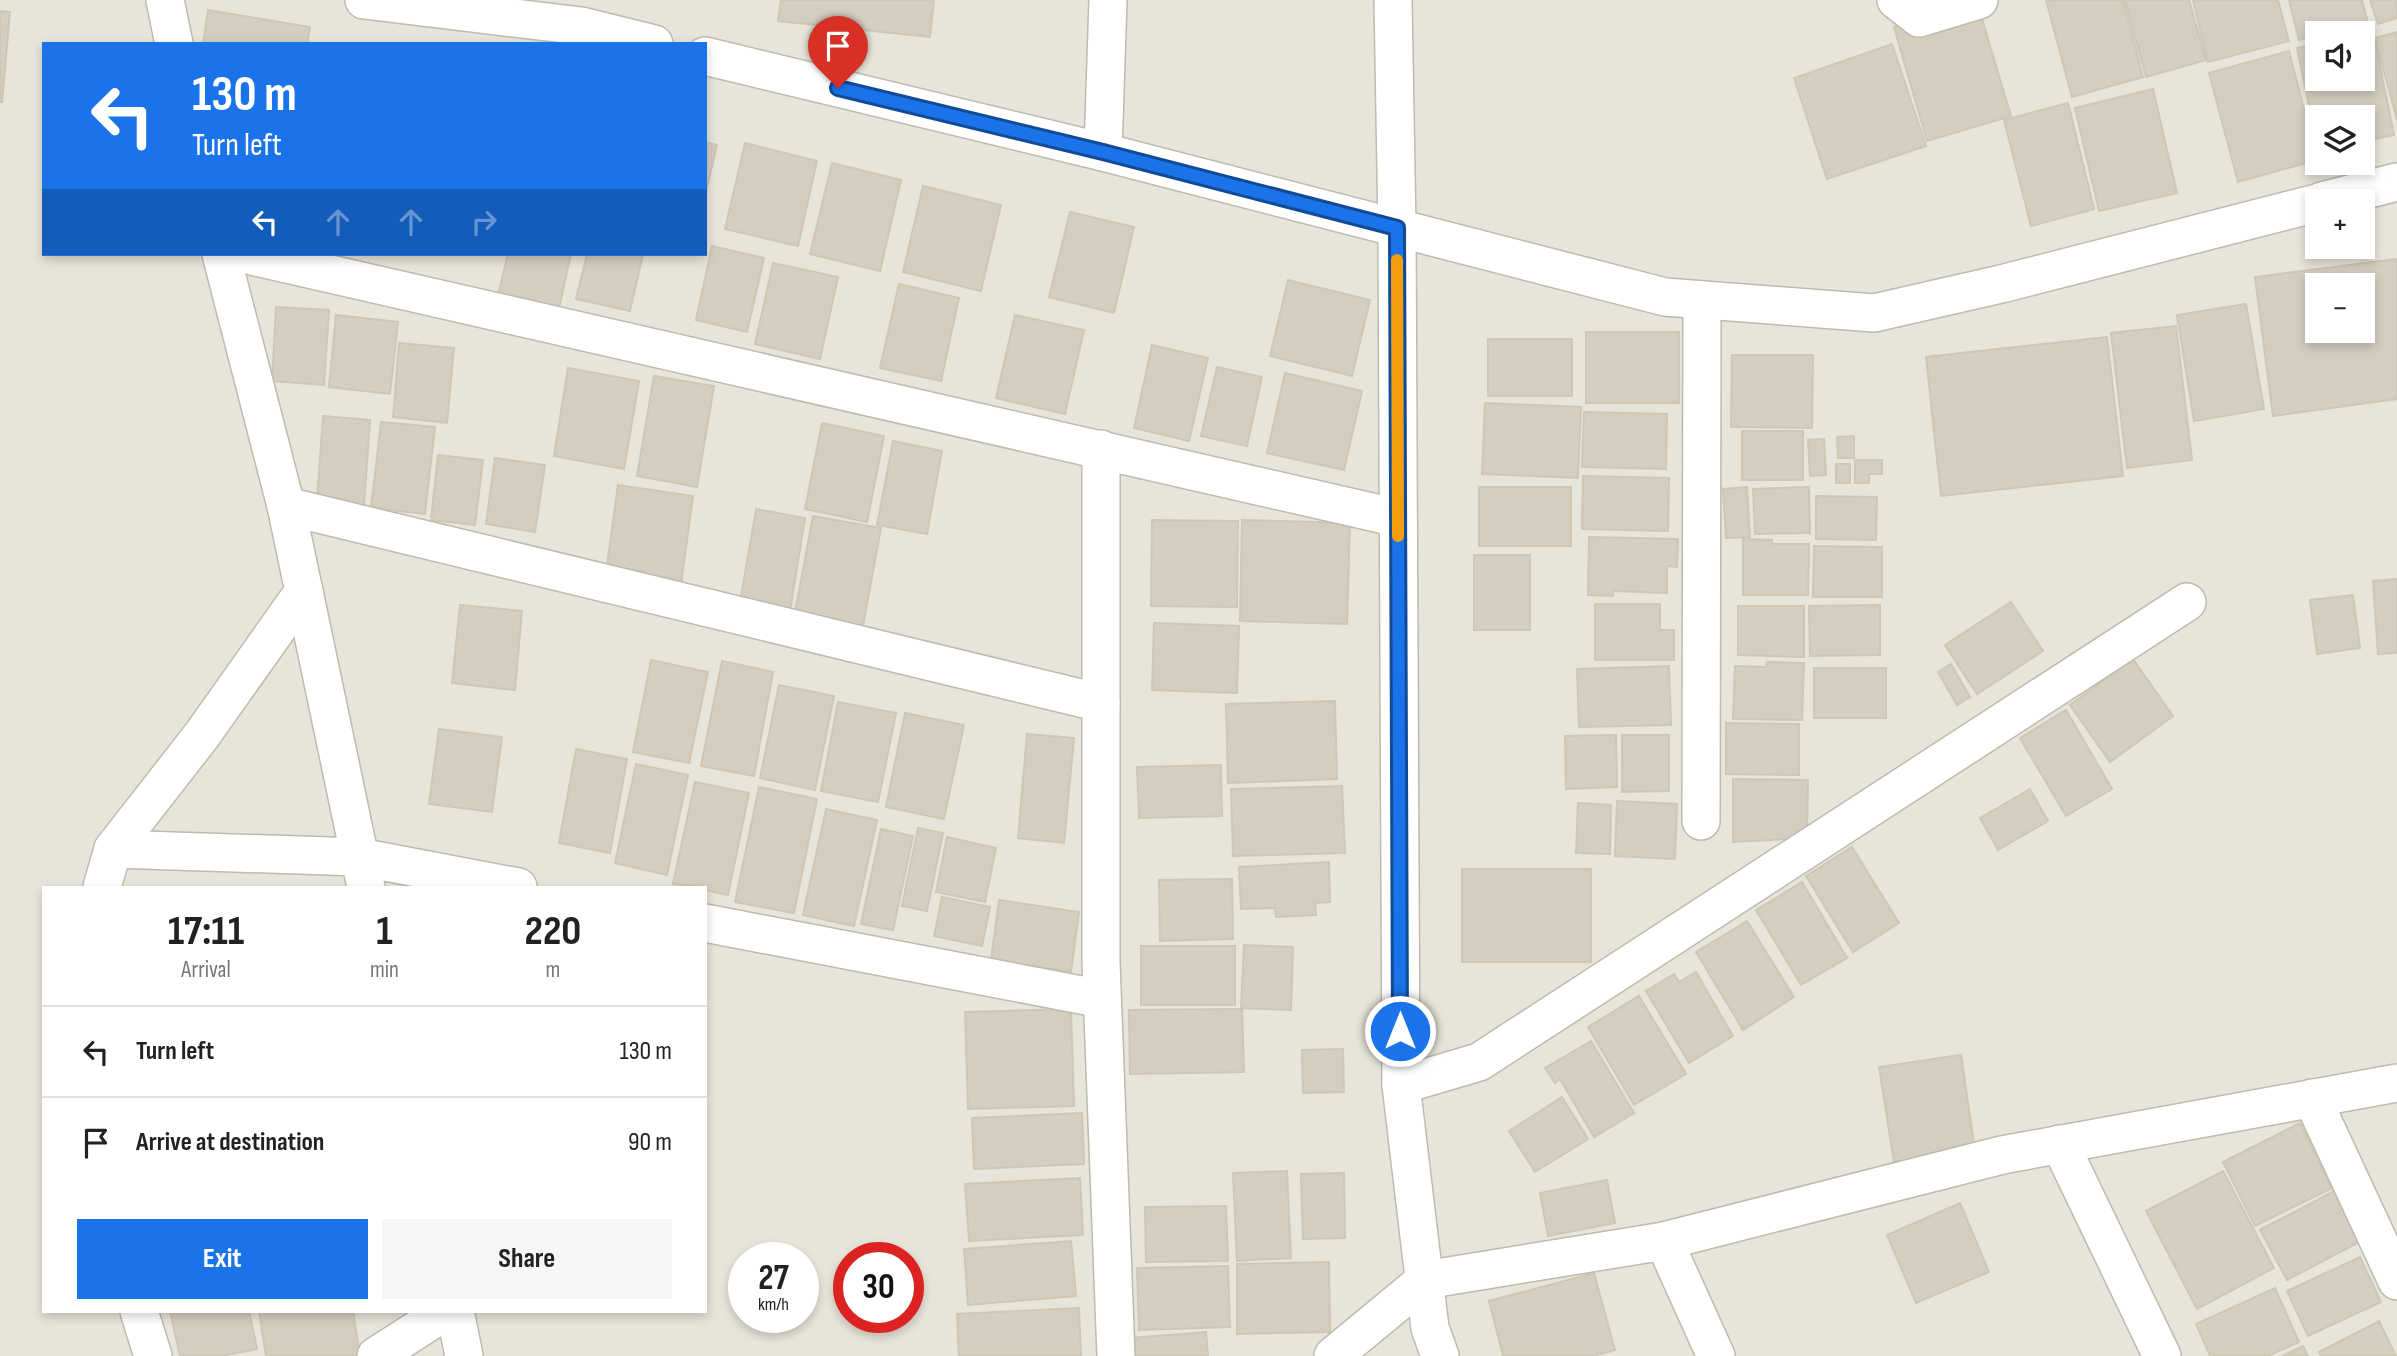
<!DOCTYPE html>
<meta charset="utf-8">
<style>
:root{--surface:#fff;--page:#f6f6f6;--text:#222;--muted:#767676;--line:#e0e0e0;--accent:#1a73e8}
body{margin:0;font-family:"Sofia Sans Condensed",sans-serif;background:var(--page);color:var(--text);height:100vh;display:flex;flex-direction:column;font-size:26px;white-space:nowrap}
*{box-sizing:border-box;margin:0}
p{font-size:23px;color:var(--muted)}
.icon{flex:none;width:38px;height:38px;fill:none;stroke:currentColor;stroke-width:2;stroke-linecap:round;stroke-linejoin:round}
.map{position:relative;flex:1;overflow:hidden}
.sheet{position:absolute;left:42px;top:886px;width:665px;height:427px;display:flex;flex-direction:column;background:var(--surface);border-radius:0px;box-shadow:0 4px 10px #0003}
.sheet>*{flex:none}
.banner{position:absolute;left:42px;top:42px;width:665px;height:214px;border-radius:0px;box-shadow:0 4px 10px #0003;background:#1a73e8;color:#fff;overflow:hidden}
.tools{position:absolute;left:2305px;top:21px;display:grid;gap:14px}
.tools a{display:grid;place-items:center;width:70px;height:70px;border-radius:0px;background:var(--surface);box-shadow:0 4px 10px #0003;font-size:35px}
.speed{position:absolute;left:728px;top:1242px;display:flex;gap:14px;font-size:35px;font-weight:700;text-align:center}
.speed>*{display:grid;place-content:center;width:91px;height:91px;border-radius:50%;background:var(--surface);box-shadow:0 4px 10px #0003;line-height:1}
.speed small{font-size:18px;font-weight:400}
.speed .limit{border:10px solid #d22;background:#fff;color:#111}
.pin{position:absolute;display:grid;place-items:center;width:60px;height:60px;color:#fff;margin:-72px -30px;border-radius:50% 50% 50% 0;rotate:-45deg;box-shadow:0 0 7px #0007}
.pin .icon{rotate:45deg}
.me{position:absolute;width:77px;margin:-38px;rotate:0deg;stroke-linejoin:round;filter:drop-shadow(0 0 5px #0008)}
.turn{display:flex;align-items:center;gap:24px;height:147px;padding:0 35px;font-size:32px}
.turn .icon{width:91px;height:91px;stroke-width:2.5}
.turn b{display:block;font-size:49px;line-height:60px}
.lanes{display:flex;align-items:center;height:66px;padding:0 35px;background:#0003;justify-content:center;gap:35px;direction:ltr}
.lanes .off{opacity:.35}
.eta{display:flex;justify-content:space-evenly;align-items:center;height:119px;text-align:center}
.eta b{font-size:42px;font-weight:700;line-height:49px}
.primary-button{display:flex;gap:14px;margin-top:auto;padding:14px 35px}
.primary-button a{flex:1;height:80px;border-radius:0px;background:var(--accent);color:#fff;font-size:28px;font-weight:700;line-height:80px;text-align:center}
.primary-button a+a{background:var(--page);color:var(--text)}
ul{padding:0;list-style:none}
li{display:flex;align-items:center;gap:21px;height:91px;padding:0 35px;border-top:2px solid var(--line)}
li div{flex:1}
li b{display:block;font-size:26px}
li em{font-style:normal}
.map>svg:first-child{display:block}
.residential{fill:#e7e4d9;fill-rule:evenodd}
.building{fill:#d4cec0;stroke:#cfc6b4;stroke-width:2;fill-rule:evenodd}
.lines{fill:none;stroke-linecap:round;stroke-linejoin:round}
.minor-casing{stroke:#bebaad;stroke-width:40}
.minor{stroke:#fff;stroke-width:37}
.route-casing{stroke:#114b97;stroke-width:18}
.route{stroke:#1a73e8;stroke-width:12}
.slow{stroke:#f59e0b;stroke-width:12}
</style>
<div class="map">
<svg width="2397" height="1356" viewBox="0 0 2397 1356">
<rect width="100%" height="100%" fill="#f4f1ea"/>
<path class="residential" d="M 0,0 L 2397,0 L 2397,1356 L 0,1356 ZM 2317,33 L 2362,33 L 2362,79 L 2317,79 ZM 44,44 L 705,44 L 705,254 L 44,254 ZM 2317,117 L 2362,117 L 2362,163 L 2317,163 ZM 2317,201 L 2362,201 L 2362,247 L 2317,247 ZM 2317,285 L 2362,285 L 2362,331 L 2317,331 ZM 44,887 L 705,887 L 705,1311 L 44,1311 ZM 744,1258 L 803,1258 L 803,1318 L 744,1318 ZM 849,1258 L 908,1258 L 908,1318 L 849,1318 Z"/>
<g class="building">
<path d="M 781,0 L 934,0 L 930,37 L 778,21 Z"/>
<path d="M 2046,0 L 2123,0 L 2143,77 L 2072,97 Z"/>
<path d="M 2125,0 L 2189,0 L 2206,60 L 2146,77 Z"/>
<path d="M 2193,0 L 2278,0 L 2289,41 L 2208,62 Z"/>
<path d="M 2289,0 L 2362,0 L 2368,23 L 2326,33 L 2317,33 L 2317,36 L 2299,40 Z"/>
<path d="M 2370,0 L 2397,0 L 2397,18 L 2378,24 Z"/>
<path d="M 1977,2 L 2011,116 L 1927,141 L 1894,27 Z"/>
<path d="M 208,10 L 310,27 L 307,44 L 203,44 Z"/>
<path d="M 0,11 L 10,12 L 2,102 L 0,102 Z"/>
<path d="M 2373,32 L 2394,135 L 2362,142 L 2362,117 L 2317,117 L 2317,144 L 2297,48 L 2317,44 L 2317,79 L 2362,79 L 2362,34 Z"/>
<path d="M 2397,32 L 2397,120 L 2375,38 Z"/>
<path d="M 1892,44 L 1926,146 L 1827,179 L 1794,78 Z"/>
<path d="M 2289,51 L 2317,160 L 2238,182 L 2209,73 Z"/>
<path d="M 2153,89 L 2177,193 L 2099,211 L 2075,108 Z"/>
<path d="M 2068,103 L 2094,209 L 2031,226 L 2004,120 Z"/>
<path d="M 705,142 L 717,145 L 705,196 Z"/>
<path d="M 745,143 L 817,161 L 798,246 L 725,229 Z"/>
<path d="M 832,163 L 901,180 L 880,271 L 810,254 Z"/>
<path d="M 923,186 L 1001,205 L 981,291 L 903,272 Z"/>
<path d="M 1070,212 L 1134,227 L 1114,313 L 1049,297 Z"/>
<path d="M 712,246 L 764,258 L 747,332 L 696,320 Z"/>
<path d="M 508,254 L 571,254 L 559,308 L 498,295 Z"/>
<path d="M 587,254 L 643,254 L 630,311 L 576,299 Z"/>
<path d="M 2397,259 L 2397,399 L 2273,416 L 2255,277 ZM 2317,285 L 2362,285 L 2362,331 L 2317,331 Z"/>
<path d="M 773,263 L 838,277 L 820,359 L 755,344 Z"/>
<path d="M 1288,280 L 1370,300 L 1352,376 L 1270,356 Z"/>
<path d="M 899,284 L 959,298 L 941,381 L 880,368 Z"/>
<path d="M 2246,304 L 2264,409 L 2194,421 L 2177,315 Z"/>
<path d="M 276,307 L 329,310 L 324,385 L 272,381 Z"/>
<path d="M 336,315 L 398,322 L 390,394 L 329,387 Z"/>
<path d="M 1015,315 L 1084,330 L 1065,414 L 996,398 Z"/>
<path d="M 2176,326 L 2192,460 L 2127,468 L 2111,333 Z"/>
<rect x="1586" y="332" width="93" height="71"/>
<path d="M 2107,337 L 2123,476 L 1941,496 L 1926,357 Z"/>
<rect x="1488" y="339" width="84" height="57"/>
<path d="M 399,343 L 454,348 L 447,423 L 393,417 Z"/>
<path d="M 1152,345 L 1208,358 L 1189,441 L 1134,428 Z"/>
<path d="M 1732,355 L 1813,355 L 1812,428 L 1731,427 Z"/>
<path d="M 1217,367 L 1262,377 L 1247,446 L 1201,436 Z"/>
<path d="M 568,368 L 639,381 L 624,469 L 554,456 Z"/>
<path d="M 1285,373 L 1362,391 L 1344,470 L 1267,453 Z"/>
<path d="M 654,376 L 714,386 L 697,487 L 637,476 Z"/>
<path d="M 1485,403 L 1581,407 L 1578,478 L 1482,474 Z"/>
<path d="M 1584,412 L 1667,414 L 1666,469 L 1582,467 Z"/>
<path d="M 323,416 L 370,420 L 364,505 L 317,501 Z"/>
<path d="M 381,422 L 435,427 L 425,514 L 371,508 Z"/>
<path d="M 822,423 L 884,436 L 867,522 L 805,509 Z"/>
<rect x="1742" y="431" width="61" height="49"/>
<path d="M 1854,436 L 1854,458 L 1838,458 L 1837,437 Z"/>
<path d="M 1824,439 L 1826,475 L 1810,476 L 1808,440 Z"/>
<path d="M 893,441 L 942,451 L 927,534 L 877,525 Z"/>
<path d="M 438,455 L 483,460 L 475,525 L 431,520 Z"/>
<path d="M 495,458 L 545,465 L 535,532 L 486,524 Z"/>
<path d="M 1855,460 L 1882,460 L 1882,474 L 1869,474 L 1869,483 L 1855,483 Z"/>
<rect x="1836" y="464" width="14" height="19"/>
<path d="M 1583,476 L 1669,478 L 1668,531 L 1582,529 Z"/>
<path d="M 618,485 L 693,496 L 680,591 L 605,580 Z"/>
<rect x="1479" y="487" width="92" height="59"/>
<path d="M 1747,487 L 1750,537 L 1726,538 L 1723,489 Z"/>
<path d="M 1809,487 L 1810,533 L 1755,534 L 1753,489 Z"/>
<path d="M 1816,496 L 1877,497 L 1876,540 L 1816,539 Z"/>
<path d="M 756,509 L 805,518 L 790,611 L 740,603 Z"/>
<path d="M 813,516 L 881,528 L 862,631 L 794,618 Z"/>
<path d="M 1152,520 L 1238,521 L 1237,607 L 1151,606 Z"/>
<path d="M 1242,520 L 1350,523 L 1347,624 L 1240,621 Z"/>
<path d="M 1589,537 L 1678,539 L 1677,567 L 1667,566 L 1667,593 L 1613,591 L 1613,596 L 1588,595 Z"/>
<path d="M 1743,539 L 1772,540 L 1772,544 L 1809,544 L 1808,595 L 1743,595 Z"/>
<path d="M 1814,546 L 1882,547 L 1882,597 L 1813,597 Z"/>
<rect x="1474" y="555" width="56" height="75"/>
<path d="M 2397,579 L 2397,653 L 2378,654 L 2373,581 Z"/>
<path d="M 2353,595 L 2360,648 L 2317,654 L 2310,600 Z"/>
<path d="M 2011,602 L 2043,651 L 1977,694 L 1945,645 Z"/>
<path d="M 1595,604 L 1660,604 L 1660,630 L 1674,630 L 1674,660 L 1595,660 Z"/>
<path d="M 460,605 L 522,611 L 515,690 L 452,683 Z"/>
<path d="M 1880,605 L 1880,655 L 1810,656 L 1809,606 Z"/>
<path d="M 1738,606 L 1804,606 L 1804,657 L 1738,655 Z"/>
<path d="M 1154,623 L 1239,626 L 1237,693 L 1152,690 Z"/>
<path d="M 2133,659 L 2173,716 L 2110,762 L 2070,705 Z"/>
<path d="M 651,660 L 708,672 L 689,763 L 633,752 Z"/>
<path d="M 722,661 L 773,672 L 754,776 L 701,766 Z"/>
<path d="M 1767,662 L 1804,663 L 1802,720 L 1733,719 L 1735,666 L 1766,667 Z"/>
<path d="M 1951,664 L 1970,697 L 1957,705 L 1938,672 Z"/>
<path d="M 1669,666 L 1671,725 L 1579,727 L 1577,669 Z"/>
<rect x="1814" y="668" width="72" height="50"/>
<path d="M 779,685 L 834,696 L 815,790 L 760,778 Z"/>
<path d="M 1335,701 L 1337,779 L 1228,783 L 1226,704 Z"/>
<path d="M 838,702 L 896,713 L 878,802 L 821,791 Z"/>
<path d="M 2066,710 L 2112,789 L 2066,816 L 2020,738 Z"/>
<path d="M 905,713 L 964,725 L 944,819 L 886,807 Z"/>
<path d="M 1726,723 L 1799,724 L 1799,775 L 1726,774 Z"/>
<path d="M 439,729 L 502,737 L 492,812 L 429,804 Z"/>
<path d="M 1027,734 L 1074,738 L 1064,843 L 1018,838 Z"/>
<path d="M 1616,735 L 1617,787 L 1566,789 L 1565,736 Z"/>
<path d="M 1622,735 L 1669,735 L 1669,791 L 1622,792 Z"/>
<path d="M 576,749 L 627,759 L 610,853 L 559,843 Z"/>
<path d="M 636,764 L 688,775 L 667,875 L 615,863 Z"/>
<path d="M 1221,765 L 1222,816 L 1139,818 L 1137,767 Z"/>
<path d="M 1733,779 L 1808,780 L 1807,838 L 1733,842 Z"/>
<path d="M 695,782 L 749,793 L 728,895 L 705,890 L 705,887 L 673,884 Z"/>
<path d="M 1342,786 L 1345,853 L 1233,856 L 1231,789 Z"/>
<path d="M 759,787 L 817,799 L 794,913 L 735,902 Z"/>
<path d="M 2030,789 L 2048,821 L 1998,850 L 1980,818 Z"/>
<path d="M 1617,801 L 1677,804 L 1675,859 L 1615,856 Z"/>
<path d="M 1578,803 L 1611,805 L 1610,854 L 1576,853 Z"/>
<path d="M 826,809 L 877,820 L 854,926 L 803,915 Z"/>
<path d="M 918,828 L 943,833 L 927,911 L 902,906 Z"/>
<path d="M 881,829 L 913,836 L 893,930 L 861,924 Z"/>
<path d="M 947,837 L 996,848 L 985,902 L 936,892 Z"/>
<path d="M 1852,847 L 1899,923 L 1853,952 L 1806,876 Z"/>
<path d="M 1329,862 L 1330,902 L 1315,903 L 1316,915 L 1276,917 L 1275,908 L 1241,909 L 1239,867 Z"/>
<rect x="1462" y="869" width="129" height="93"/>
<path d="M 1232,879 L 1233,939 L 1160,941 L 1159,880 Z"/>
<path d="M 1802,882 L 1847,958 L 1801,985 L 1756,910 Z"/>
<path d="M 942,897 L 990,907 L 982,946 L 934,936 Z"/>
<path d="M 999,900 L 1079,912 L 1071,972 L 991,960 Z"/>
<path d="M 1747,921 L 1794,997 L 1743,1030 L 1696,952 Z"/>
<path d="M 1244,945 L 1293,947 L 1291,1010 L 1241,1008 Z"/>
<rect x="1141" y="946" width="94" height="59"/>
<path d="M 1696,972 L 1733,1036 L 1689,1063 L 1646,991 L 1674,974 L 1679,982 Z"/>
<path d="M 1639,996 L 1686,1074 L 1634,1105 L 1588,1027 Z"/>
<path d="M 1071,1009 L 1074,1106 L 968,1109 L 965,1012 Z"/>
<path d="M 1242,1009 L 1244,1072 L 1130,1074 L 1129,1010 Z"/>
<path d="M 1591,1041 L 1634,1113 L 1594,1137 L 1560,1079 L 1555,1083 L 1545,1068 Z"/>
<path d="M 1343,1049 L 1344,1092 L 1303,1093 L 1302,1050 Z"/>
<path d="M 1961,1055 L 1975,1150 L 1894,1162 L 1879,1067 Z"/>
<path d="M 1562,1097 L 1588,1139 L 1535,1172 L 1509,1131 Z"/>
<path d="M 1082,1113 L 1084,1164 L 974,1169 L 972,1118 Z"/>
<path d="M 2300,1123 L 2332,1188 L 2255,1226 L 2223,1162 Z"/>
<path d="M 1287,1171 L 1291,1258 L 1237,1261 L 1233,1173 Z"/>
<path d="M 2223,1171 L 2274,1268 L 2197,1309 L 2146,1211 Z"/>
<path d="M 1344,1173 L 1345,1238 L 1303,1239 L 1301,1174 Z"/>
<path d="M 1080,1178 L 1083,1235 L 969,1241 L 965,1184 Z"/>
<path d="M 1607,1180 L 1615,1223 L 1548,1236 L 1540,1193 Z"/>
<path d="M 2334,1191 L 2361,1241 L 2287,1280 L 2260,1230 Z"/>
<path d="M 1960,1203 L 1989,1272 L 1916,1303 L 1887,1235 Z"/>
<path d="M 1226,1206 L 1228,1261 L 1146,1262 L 1145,1207 Z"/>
<path d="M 1071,1241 L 1076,1296 L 968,1305 L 964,1249 Z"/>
<path d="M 2360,1257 L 2381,1302 L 2308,1336 L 2287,1291 Z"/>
<path d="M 1329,1262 L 1330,1332 L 1237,1334 L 1237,1264 Z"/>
<path d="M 1228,1266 L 1230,1327 L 1139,1330 L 1137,1268 Z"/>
<path d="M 1594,1273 L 1615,1350 L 1593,1356 L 1503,1356 L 1489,1301 Z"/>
<path d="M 2275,1288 L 2299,1342 L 2268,1356 L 2210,1356 L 2196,1324 Z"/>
<path d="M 1079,1308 L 1081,1356 L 959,1356 L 957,1314 Z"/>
<path d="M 170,1311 L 249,1311 L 257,1349 L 221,1356 L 180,1356 Z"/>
<path d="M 259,1311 L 353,1311 L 360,1356 L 266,1356 Z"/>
<path d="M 2379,1321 L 2396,1356 L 2321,1356 L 2319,1352 Z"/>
<path d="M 1206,1332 L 1208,1356 L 1132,1356 L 1131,1338 Z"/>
<path d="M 2303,1346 L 2308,1356 L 2282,1356 Z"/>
</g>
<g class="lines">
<g class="minor-casing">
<g id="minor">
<path d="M 165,0 L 174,44"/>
<path d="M 364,0 L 581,26 L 654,44"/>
<path d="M 1393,0 L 1397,228 L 1401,1085 L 1430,1328 L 1440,1356"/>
<path d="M 1896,0 L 1919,18 L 1979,0"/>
<path d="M 705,56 L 1103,152 L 1665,297 L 1874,313 L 2001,284 L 2317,203"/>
<path d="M 1103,152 L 1108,0"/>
<path d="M 2322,201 L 2397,182"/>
<path d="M 221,254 L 286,506 L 366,887"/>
<path d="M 243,254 L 1398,518"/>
<path d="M 1101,449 L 1101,962 L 1116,1356"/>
<path d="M 286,506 L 1101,703"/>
<path d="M 1701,821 L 1702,300"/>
<path d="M 113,849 L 359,857 L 518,887"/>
<path d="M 102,887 L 113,849 L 202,735 L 304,591"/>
<path d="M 705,923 L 1102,999"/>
<path d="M 1401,1085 L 1479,1062 L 2187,602"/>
<path d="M 2312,1098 L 2397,1281"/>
<path d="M 2060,1144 L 2162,1356"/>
<path d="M 1664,1241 L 1716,1356"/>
<path d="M 139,1311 L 153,1356"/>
<path d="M 455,1311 L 464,1356"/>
<path d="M 376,1356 L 446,1311"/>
<path d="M 1333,1356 L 1425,1280 L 1664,1241 L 2002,1155 L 2397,1083"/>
</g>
</g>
<use href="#minor" class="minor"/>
</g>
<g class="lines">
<g class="route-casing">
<path id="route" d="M 838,88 L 1103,152 L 1397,228 L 1400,1031"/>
</g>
<use href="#route" class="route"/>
<path class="slow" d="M 1397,260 L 1398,536"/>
</g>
</svg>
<div class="tools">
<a><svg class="icon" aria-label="sound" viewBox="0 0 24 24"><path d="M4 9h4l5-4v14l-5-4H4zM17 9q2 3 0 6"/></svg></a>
<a><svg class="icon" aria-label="layers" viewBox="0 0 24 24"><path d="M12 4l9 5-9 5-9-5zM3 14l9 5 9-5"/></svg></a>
<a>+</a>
<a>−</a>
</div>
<div class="speed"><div>27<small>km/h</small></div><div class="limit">30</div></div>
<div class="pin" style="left:838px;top:88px;background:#d93025"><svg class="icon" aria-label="arrive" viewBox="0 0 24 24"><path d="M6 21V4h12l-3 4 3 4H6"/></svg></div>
<svg class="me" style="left:1400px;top:1031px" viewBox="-20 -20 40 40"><circle r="17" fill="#1a73e8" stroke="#fff" stroke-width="3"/><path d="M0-11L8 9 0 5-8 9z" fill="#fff"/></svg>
<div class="banner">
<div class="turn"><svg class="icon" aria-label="left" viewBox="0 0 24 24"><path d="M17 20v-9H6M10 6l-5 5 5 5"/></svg><div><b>130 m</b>Turn left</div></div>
<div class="lanes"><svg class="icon" aria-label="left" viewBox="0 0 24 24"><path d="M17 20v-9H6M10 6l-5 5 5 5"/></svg><svg class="icon off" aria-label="ahead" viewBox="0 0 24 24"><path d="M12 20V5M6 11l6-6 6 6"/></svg><svg class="icon off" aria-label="ahead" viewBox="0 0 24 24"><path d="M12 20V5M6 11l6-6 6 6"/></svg><svg class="icon off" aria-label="right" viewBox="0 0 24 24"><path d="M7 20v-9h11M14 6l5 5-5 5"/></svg></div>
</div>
<section class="sheet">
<div class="eta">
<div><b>17:11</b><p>Arrival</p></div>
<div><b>1</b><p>min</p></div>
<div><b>220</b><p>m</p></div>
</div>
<ul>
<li><svg class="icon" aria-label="left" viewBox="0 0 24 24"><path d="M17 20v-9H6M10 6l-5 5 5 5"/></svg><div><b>Turn left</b></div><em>130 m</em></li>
<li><svg class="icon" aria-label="arrive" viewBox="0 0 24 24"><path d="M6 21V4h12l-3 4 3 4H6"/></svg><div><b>Arrive at destination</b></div><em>90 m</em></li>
</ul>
<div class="primary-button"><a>Exit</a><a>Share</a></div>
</section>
</div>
